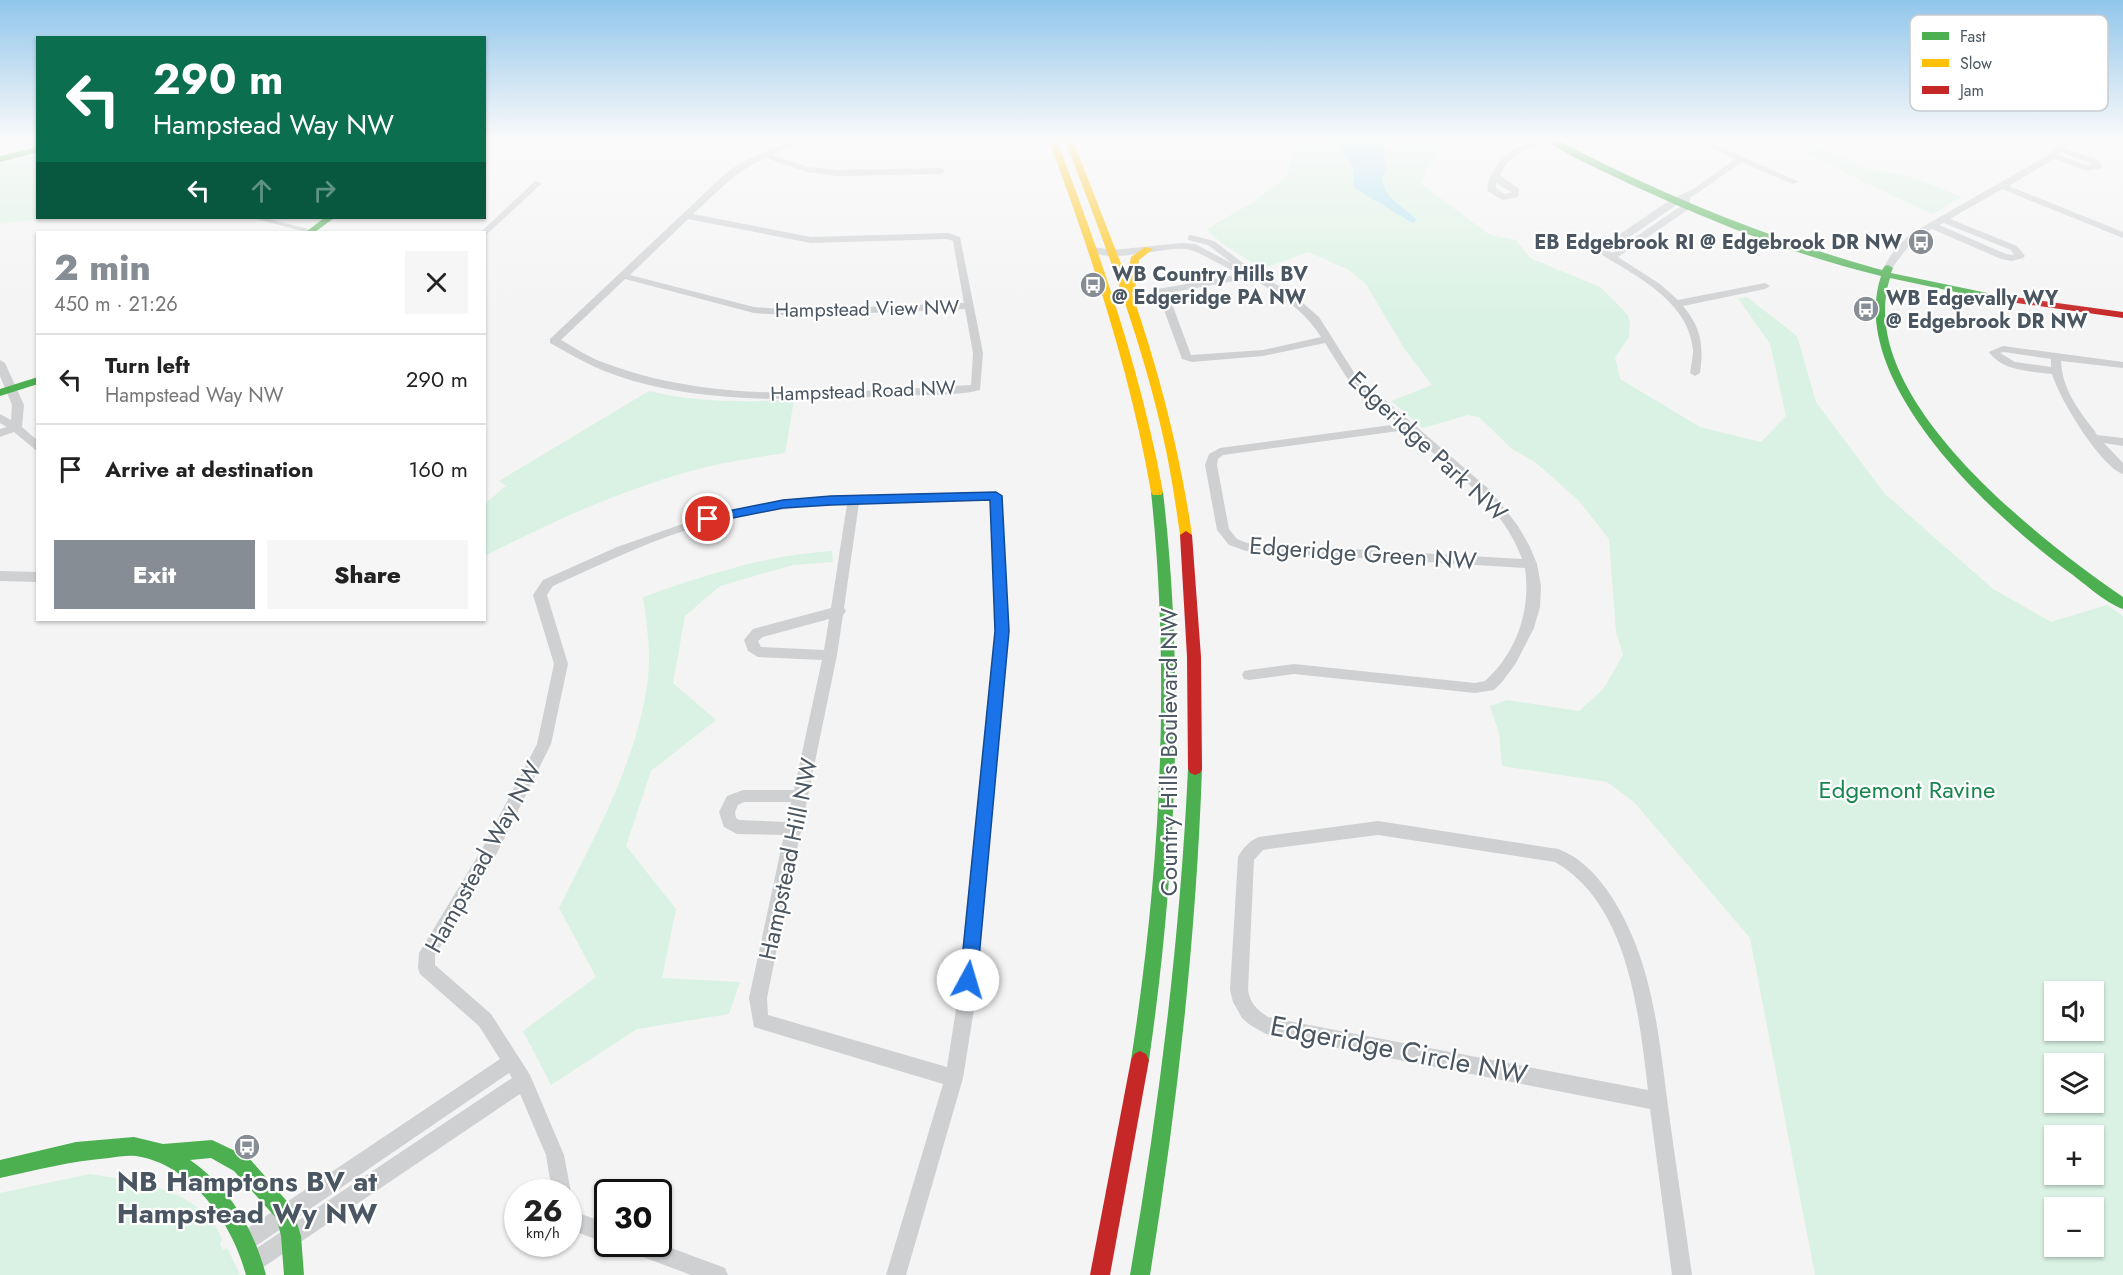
<!DOCTYPE html>
<meta charset="utf-8">
<style>
:root{--surface:#fff;--page:#f6f6f6;--text:#222;--muted:#767676;--line:#e0e0e0;--accent:#868d94}
body{margin:0;font-family:Jost,sans-serif;background:var(--page);color:var(--text);height:100vh;display:flex;flex-direction:column;font-size:22px;white-space:nowrap}
*{box-sizing:border-box;margin:0}
p{font-size:20px;color:var(--muted)}
.icon{flex:none;width:33px;height:33px;fill:none;stroke:currentColor;stroke-width:2;stroke-linecap:round;stroke-linejoin:round}
.map{position:relative;flex:1;overflow:hidden}
.sheet{position:absolute;left:36px;top:231px;width:450px;height:390px;display:flex;flex-direction:column;background:var(--surface);border-radius:0px;box-shadow:0 2px 4px #0004}
.sheet>*{flex:none}
.hud{position:absolute;left:36px;top:36px;width:450px;height:183px;border-radius:0px;box-shadow:0 2px 4px #0004;background:#0b6e4f;color:#fff;overflow:hidden}
.tools{position:absolute;left:2044px;top:981px;display:grid;gap:12px}
.tools a{display:grid;place-items:center;width:60px;height:60px;border-radius:0px;background:var(--surface);box-shadow:0 2px 4px #0004;font-size:30px}
.speed{position:absolute;left:504px;top:1179px;display:flex;gap:12px;font-size:30px;font-weight:700;text-align:center}
.speed>*{display:grid;place-content:center;width:78px;height:78px;border-radius:50%;background:var(--surface);box-shadow:0 2px 4px #0004;line-height:1}
.speed small{font-size:15px;font-weight:400}
.speed .limit{border:3px solid #111;border-radius:9px;background:#fff;color:#111}
.pin{position:absolute;display:grid;place-items:center;width:51px;height:51px;color:#fff;margin:-26px;border:3px solid #fff;border-radius:50%;box-shadow:0 2px 6px #0007}
.me{position:absolute;width:66px;margin:-33px;rotate:6deg;stroke-linejoin:round;filter:drop-shadow(0 0 4px #0008)}
.turn{display:flex;align-items:center;gap:21px;height:126px;padding:0 18px;font-size:27px}
.turn .icon{width:78px;height:78px;stroke-width:2.5}
.turn b{display:block;font-size:42px;line-height:51px}
.lanes{display:flex;align-items:center;height:57px;padding:0 18px;background:#0003;justify-content:center;gap:30px;direction:ltr}
.lanes .off{opacity:.35}
.round{display:grid;place-items:center;flex:none;width:63px;height:63px;border-radius:0px;background:var(--page)}
.overview{display:flex;align-items:center;justify-content:space-between;height:102px;padding:0 18px}
h1{font-size:36px;font-weight:800;line-height:45px;color:var(--accent)}
.primary-button{display:flex;gap:12px;margin-top:auto;padding:12px 18px}
.primary-button a{flex:1;height:69px;border-radius:0px;background:var(--accent);color:#fff;font-size:24px;font-weight:800;line-height:69px;text-align:center}
.primary-button a+a{background:var(--page);color:var(--text)}
ul{padding:0;list-style:none}
li{display:flex;align-items:center;gap:18px;height:90px;padding:0 18px;border-top:2px solid var(--line)}
li div{flex:1}
li b{display:block;font-size:22px}
li em{font-style:normal}
.map>svg:first-child{display:block}
.green{fill:#d9f2e3;fill-rule:evenodd}
.water{fill:#aee2f0}
.lines{fill:none;stroke-linecap:round;stroke-linejoin:round}
.street{fill:#ced0d2;fill-rule:evenodd}
.fast{fill:#4caf50;fill-rule:evenodd}
.slow{fill:#ffc107;fill-rule:evenodd}
.jam{fill:#c62828;fill-rule:evenodd}
.route{fill:#1a73e8;stroke:#114b97;stroke-width:1.5}
.labels{text-anchor:middle;dominant-baseline:central;stroke-width:4.5;stroke-linejoin:round;paint-order:stroke}
.far-poi-label{font-size:20px;font-weight:bold;fill:#4a5661;stroke:#fff;text-anchor:start}
.far-street-label{font-size:20px;fill:#4a5661;stroke:#fff}
.street-label{font-size:24px;fill:#4a5661;stroke:#fff}
.park-label{font-size:24px;fill:#17864f;stroke:#fff}
.near-street-label{font-size:28px;fill:#4a5661;stroke:#fff}
.near-poi-label{font-size:28px;font-weight:bold;fill:#4a5661;stroke:#fff}
.key{fill:#fff;stroke:#c9ccd0;stroke-width:1.5}
.key-label{font-size:16px;fill:#4a5661}
</style>
<div class="map">
<svg width="2123" height="1275" viewBox="0 0 2123 1275">
<rect width="100%" height="100%" fill="#f4f4f4"/>
<g class="green">
<path d="M 1288,138 L 1445,138 L 1420,183 L 1490,235 L 1516,240 L 1530,258 L 1600,287 L 1628,315 L 1630,324 L 1629,337 L 1615,357 L 1620,379 L 1700,427 L 1761,442 L 1786,416 L 1770,344 L 1738,298 L 1747,297 L 1797,336 L 1816,402 L 1885,494 L 1993,589 L 2051,622 L 2107,605 L 2123,616 L 2123,1275 L 1815,1275 L 1750,938 L 1634,802 L 1607,782 L 1502,766 L 1499,733 L 1490,706 L 1507,700 L 1579,711 L 1604,688 L 1623,655 L 1616,632 L 1609,539 L 1579,501 L 1535,462 L 1512,449 L 1479,417 L 1468,415 L 1423,428 L 1391,401 L 1432,385 L 1404,348 L 1366,284 L 1349,270 L 1308,252 L 1262,269 L 1221,243 L 1207,229 L 1255,201 L 1288,175 L 1293,150 ZM 2055,992 L 2094,992 L 2094,1030 L 2055,1030 ZM 2055,1064 L 2094,1064 L 2094,1102 L 2055,1102 ZM 2055,1136 L 2094,1136 L 2094,1174 L 2055,1174 ZM 2055,1208 L 2094,1208 L 2094,1246 L 2055,1246 Z"/>
<path d="M 1770,138 L 1799,138 L 1868,169 L 1913,177 L 1961,197 L 1933,214 C 1878,190 1826,162 1770,138 Z"/>
<path d="M 37,153 L 38,218 L 47,218 L 0,224 L 0,164 Z"/>
<path d="M 649,391 C 696,403 746,402 794,400 L 785,453 C 754,458 722,462 691,471 C 619,491 551,522 485,556 L 484,514 L 487,502 L 506,486 L 499,481 Z"/>
<path d="M 832,551 L 833,562 L 793,565 L 720,586 L 685,616 L 673,683 L 716,720 L 651,771 L 626,846 L 676,909 L 662,978 L 740,982 L 729,1014 L 637,1029 L 551,1085 L 523,1031 L 596,977 L 559,908 C 596,834 637,762 648,679 C 651,652 647,624 643,597 C 705,575 766,555 832,551 Z"/>
<path d="M 90,1174 C 135,1181 202,1189 222,1239 L 220,1244 L 223,1250 L 227,1248 L 240,1275 L 0,1275 L 0,1193 Z"/>
</g>
<path class="water" d="M 1333,138 L 1383,138 L 1386,168 L 1382,180 L 1386,191 L 1394,201 L 1414,217 L 1416,220 L 1413,223 L 1354,188 L 1353,168 Z"/>
<g class="lines">
<g class="street">
<path d="M 797,138 L 807,138 L 772,155 L 808,167 L 838,170 L 941,168 L 945,171 L 941,174 L 838,176 L 807,172 L 765,158 C 736,171 716,193 693,214 L 811,237 L 948,233 L 960,237 L 983,353 L 980,390 C 953,397 917,394 889,396 C 797,401 680,405 595,367 C 580,360 565,351 550,343 L 550,339 L 726,173 L 742,162 ZM 688,219 L 811,243 L 947,239 L 953,241 L 964,303 L 796,310 L 754,307 L 630,275 ZM 625,279 L 754,313 L 796,316 L 965,309 L 973,353 L 971,385 C 850,391 721,407 605,363 C 590,358 575,348 561,340 Z"/>
<path d="M 1542,138 L 1554,138 C 1531,153 1516,144 1500,175 L 1519,189 L 1518,197 L 1502,200 L 1488,191 C 1486,184 1489,179 1492,173 C 1503,152 1520,144 1542,138 ZM 1496,183 L 1511,192 L 1511,193 L 1504,194 L 1496,188 Z"/>
<path d="M 1691,138 L 1701,138 L 1799,182 L 1792,184 L 1742,162 L 1690,198 L 1689,209 L 1618,257 L 1660,284 L 1678,300 L 1765,283 L 1770,286 L 1765,289 L 1683,306 C 1701,327 1704,346 1700,373 L 1695,376 L 1690,373 C 1691,366 1693,357 1693,350 C 1689,302 1638,277 1602,255 L 1598,249 L 1670,200 L 1695,188 L 1735,159 ZM 1681,202 L 1681,206 L 1612,253 L 1609,251 Z"/>
<path d="M 1868,138 L 1901,138 L 1885,143 Z"/>
<path d="M 2064,138 L 2072,138 L 2064,148 L 2096,159 L 2102,164 L 2102,168 L 2087,171 L 2054,159 L 2009,186 L 2123,232 L 2123,238 L 2002,189 L 1950,219 L 2017,246 L 2025,256 L 2023,258 L 2012,261 L 2001,259 L 1932,229 C 1913,240 1903,252 1891,270 L 1885,270 L 1883,268 L 1895,249 L 1910,234 L 2050,154 ZM 2061,152 L 2090,163 L 2092,165 L 2088,165 L 2058,155 ZM 1944,223 L 2011,250 L 2014,255 L 2006,254 L 1939,225 Z"/>
<path d="M 535,181 L 542,183 L 484,237 L 484,232 L 481,232 Z"/>
<path d="M 252,218 L 266,218 L 316,231 L 306,232 Z"/>
<path d="M 1191,235 L 1214,241 L 1247,266 L 1248,270 L 1289,291 L 1319,317 L 1355,374 L 1490,490 L 1518,526 L 1530,547 L 1537,564 L 1541,586 L 1540,607 L 1534,628 L 1516,663 L 1502,682 L 1494,690 L 1475,693 L 1294,674 L 1249,680 L 1244,679 L 1242,675 L 1244,671 L 1249,670 L 1294,664 L 1475,683 L 1485,681 C 1517,652 1531,610 1525,568 L 1246,551 L 1229,545 L 1217,530 L 1205,465 L 1209,454 L 1220,448 L 1399,424 L 1347,378 L 1325,343 L 1263,356 L 1192,362 L 1182,359 L 1157,291 L 1158,289 L 1241,274 C 1226,269 1198,250 1186,249 C 1160,247 1110,265 1089,250 L 1094,247 L 1112,250 L 1182,243 L 1195,244 L 1233,264 L 1208,245 L 1188,240 L 1188,236 ZM 1251,278 C 1279,294 1304,310 1321,337 L 1263,350 L 1191,355 L 1168,293 ZM 1406,430 C 1449,468 1502,503 1522,559 L 1247,543 L 1237,539 L 1229,529 L 1217,465 L 1218,459 L 1223,455 Z"/>
<path d="M 2003,346 L 2123,362 L 2123,368 L 2061,361 C 2062,388 2078,410 2094,430 L 2097,435 L 2123,438 L 2123,446 L 2104,443 L 2123,463 L 2123,474 C 2100,466 2059,398 2052,374 C 2030,371 2002,371 1989,352 ZM 2004,352 L 2051,359 L 2051,367 L 2015,362 L 2000,353 Z"/>
<path d="M 0,360 L 5,363 L 24,405 L 22,427 L 38,441 L 38,452 L 14,432 L 0,437 L 0,429 L 7,427 L 0,423 L 0,414 L 11,420 L 12,405 L 0,376 Z"/>
<path d="M 996,492 L 1002,496 L 1009,631 L 975,1003 L 963,1078 L 906,1275 L 886,1275 L 943,1084 L 754,1027 L 749,998 L 784,835 L 737,834 L 724,827 L 719,812 L 727,796 L 743,790 L 794,790 L 822,660 L 758,657 L 748,651 L 744,640 L 753,629 L 831,608 L 847,504 C 801,507 755,511 711,523 C 656,537 604,563 553,586 L 547,595 L 568,664 L 551,744 L 494,859 L 435,955 L 435,965 L 491,1014 L 530,1075 L 564,1155 L 571,1192 L 568,1197 L 568,1192 L 552,1192 L 546,1155 L 520,1094 L 262,1268 L 255,1271 L 248,1268 L 245,1261 L 248,1254 L 512,1078 L 509,1073 L 253,1248 L 246,1251 L 239,1248 L 236,1241 L 239,1234 L 500,1059 L 479,1026 L 420,974 L 418,968 L 419,953 L 482,849 L 537,744 L 554,664 L 533,595 L 543,580 L 617,547 L 708,515 L 783,500 L 854,495 ZM 990,500 L 995,631 L 957,1003 L 947,1067 L 768,1015 L 767,998 L 800,834 L 804,829 L 802,825 L 837,655 L 843,615 L 846,611 L 844,608 L 859,503 ZM 829,619 L 824,650 L 761,647 L 758,641 L 763,637 ZM 744,802 L 791,802 L 787,822 L 739,820 L 736,818 L 735,812 L 738,805 Z"/>
<path d="M 0,571 L 38,572 L 38,582 L 0,581 Z"/>
<path d="M 1378,821 L 1558,849 C 1580,857 1596,874 1609,893 C 1655,961 1659,1042 1670,1121 C 1677,1172 1685,1224 1692,1275 L 1672,1275 L 1650,1109 L 1266,1034 L 1250,1025 L 1242,1018 L 1233,1002 L 1230,990 L 1238,857 C 1242,849 1250,840 1259,837 ZM 1378,835 L 1555,862 C 1629,904 1639,1015 1648,1090 L 1268,1017 C 1257,1010 1250,1003 1248,990 L 1254,860 L 1263,850 L 1269,849 Z"/>
<path d="M 568,1209 L 608,1224 L 609,1244 L 568,1229 Z"/>
<path d="M 658,1243 L 725,1268 L 728,1275 L 691,1275 L 627,1251 L 624,1244 Z"/>
</g>
<g class="fast">
<path d="M 1543,138 L 1553,138 C 1658,193 1764,237 1878,269 L 1882,270 L 1885,266 L 1888,265 L 1893,268 L 1891,273 L 1997,295 L 1997,299 L 1993,300 L 1890,278 C 1852,396 2040,540 2123,597 L 2123,609 C 2105,603 2082,581 2066,570 C 1991,514 1846,381 1881,276 C 1789,254 1700,217 1615,177 C 1595,167 1559,152 1543,138 Z"/>
<path d="M 38,147 L 38,152 L 0,162 L 0,156 Z"/>
<path d="M 324,218 L 334,218 L 315,232 L 306,232 Z"/>
<path d="M 38,377 L 38,384 L 0,396 L 0,389 Z"/>
<path d="M 1157,488 L 1163,492 C 1185,679 1176,874 1149,1060 L 1146,1066 L 1140,1069 L 1134,1066 L 1131,1060 C 1160,875 1171,679 1151,492 Z"/>
<path d="M 1195,763 L 1200,765 L 1202,769 C 1196,939 1177,1107 1150,1275 L 1130,1275 C 1159,1107 1180,939 1188,769 L 1190,765 Z"/>
<path d="M 134,1137 L 163,1144 L 212,1140 L 248,1157 L 292,1207 L 301,1236 L 304,1275 L 284,1275 L 281,1236 L 277,1219 L 234,1171 L 211,1158 L 190,1160 C 229,1187 254,1229 266,1275 L 246,1275 C 233,1224 191,1164 136,1156 C 127,1155 117,1157 109,1158 C 71,1161 36,1170 0,1178 L 0,1160 L 76,1142 Z"/>
</g>
<g class="slow">
<path d="M 1048,138 L 1056,138 C 1100,254 1141,370 1163,492 L 1161,495 L 1153,495 L 1151,492 C 1130,370 1091,254 1048,138 Z"/>
<path d="M 1064,138 L 1072,138 L 1127,279 L 1131,257 L 1145,247 L 1153,249 L 1139,260 L 1135,290 L 1132,293 C 1159,372 1180,452 1192,535 L 1190,538 L 1182,538 L 1180,535 C 1175,500 1170,466 1162,432 C 1139,331 1101,234 1064,138 Z"/>
</g>
<g class="jam">
<path d="M 1993,294 L 2123,312 L 2123,318 L 1989,299 L 1989,295 Z"/>
<path d="M 1186,531 L 1192,535 L 1201,657 L 1202,769 L 1200,773 L 1195,775 L 1190,773 L 1188,769 L 1187,657 L 1180,535 Z"/>
<path d="M 1140,1051 L 1146,1054 L 1149,1060 L 1110,1275 L 1090,1275 L 1131,1060 L 1134,1054 Z"/>
</g>
</g>
<linearGradient id="sky" x2="0" y2="1"><stop stop-color="#91c6eb"/><stop offset="0.44" stop-color="#fafafa"/><stop offset="1" stop-color="#fafafa" stop-opacity="0"/></linearGradient>
<rect width="2123" height="316" fill="url(#sky)"/>
<path class="route" d="M 996,492 L 1002,496 L 1009,631 L 977,980 L 974,986 L 968,988 L 962,986 L 960,980 L 995,631 L 990,500 L 831,505 L 783,508 L 708,523 L 701,519 L 708,515 L 783,500 L 831,496 Z"/>
<defs>
<g id="bus-disc" transform="scale(1.35)"><circle r="9.5" fill="#868d94" stroke="#fff"/><path d="M-5-6H5V4H4V6H2V4H-2V6H-4V4H-5ZM-3.5-4V0h7V-4ZM-3.5 1.2v1.5H-2V1.2ZM2 1.2v1.5H3.5V1.2Z" fill="#fff"/></g>
</defs>
<g fill-rule="evenodd">
<use href="#bus-disc" x="1921" y="242"/>
<use href="#bus-disc" x="1093" y="285"/>
<use href="#bus-disc" x="1866" y="309"/>
<use href="#bus-disc" x="247" y="1147"/>
</g>
<g class="labels">
<g class="far-poi-label">
<text x="1902" y="242" text-anchor="end">EB Edgebrook RI @ Edgebrook DR NW</text>
<text x="1112" y="274">WB Country Hills BV<tspan x="1112" dy="23">@ Edgeridge PA NW</tspan></text>
<text x="1886" y="298">WB Edgevally WY<tspan x="1886" dy="23">@ Edgebrook DR NW</tspan></text>
</g>
<g class="far-street-label">
<text transform="translate(867 309) rotate(-1)">Hampstead View NW</text>
<text transform="translate(863 391) rotate(-2)">Hampstead Road NW</text>
</g>
<g class="street-label">
<text transform="translate(1428 446) rotate(43)">Edgeridge Park NW</text>
<text transform="translate(1363 553) rotate(4)">Edgeridge Green NW</text>
<text transform="translate(1168 752) rotate(-90)">Country Hills Boulevard NW</text>
<text transform="translate(483 857) rotate(-61)">Hampstead Way NW</text>
<text transform="translate(788 859) rotate(-78)">Hampstead Hill NW</text>
</g>
<g class="park-label">
<text x="1907" y="789">Edgemont Ravine</text>
</g>
<g class="near-street-label">
<text transform="translate(1399 1050) rotate(11)">Edgeridge Circle NW</text>
</g>
<g class="near-poi-label">
<text x="247" y="1181">NB Hamptons BV at<tspan x="247" dy="32">Hampstead Wy NW</tspan></text>
</g>
</g>
<rect x="1910" y="15" width="198" height="96" rx="9" class="key"/>
<rect x="1922" y="32" width="27" height="8" fill="#4caf50"/>
<rect x="1922" y="59" width="27" height="8" fill="#ffc107"/>
<rect x="1922" y="86" width="27" height="8" fill="#c62828"/>
<g class="key-label">
<text x="1960" y="42">Fast</text>
<text x="1960" y="69">Slow</text>
<text x="1960" y="96">Jam</text>
</g>
</svg>
<div class="tools">
<a><svg class="icon" aria-label="sound" viewBox="0 0 24 24"><path d="M4 9h4l5-4v14l-5-4H4zM17 9q2 3 0 6"/></svg></a>
<a><svg class="icon" aria-label="layers" viewBox="0 0 24 24"><path d="M12 4l9 5-9 5-9-5zM3 14l9 5 9-5"/></svg></a>
<a>+</a>
<a>−</a>
</div>
<div class="speed"><div>26<small>km/h</small></div><div class="limit">30</div></div>
<div class="pin" style="left:708px;top:519px;background:#d93025"><svg class="icon" aria-label="arrive" viewBox="0 0 24 24"><path d="M6 21V4h12l-3 4 3 4H6"/></svg></div>
<svg class="me" style="left:968px;top:980px" viewBox="-20 -20 40 40"><circle r="19" fill="#fff"/><path d="M0-13L10 11 0 6-10 11z" fill="#1a73e8"/></svg>
<div class="hud">
<div class="turn"><svg class="icon" aria-label="left" viewBox="0 0 24 24"><path d="M17 20v-9H6M10 6l-5 5 5 5"/></svg><div><b>290 m</b>Hampstead Way NW</div></div>
<div class="lanes"><svg class="icon" aria-label="left" viewBox="0 0 24 24"><path d="M17 20v-9H6M10 6l-5 5 5 5"/></svg><svg class="icon off" aria-label="ahead" viewBox="0 0 24 24"><path d="M12 20V5M6 11l6-6 6 6"/></svg><svg class="icon off" aria-label="right" viewBox="0 0 24 24"><path d="M7 20v-9h11M14 6l5 5-5 5"/></svg></div>
</div>
<section class="sheet">
<div class="overview"><div><h1>2 min</h1><p>450 m · 21:26</p></div><a class="round"><svg class="icon" aria-label="close" viewBox="0 0 24 24"><path d="M6 6l12 12M18 6L6 18"/></svg></a></div>
<ul>
<li><svg class="icon" aria-label="left" viewBox="0 0 24 24"><path d="M17 20v-9H6M10 6l-5 5 5 5"/></svg><div><b>Turn left</b><p>Hampstead Way NW</p></div><em>290 m</em></li>
<li><svg class="icon" aria-label="arrive" viewBox="0 0 24 24"><path d="M6 21V4h12l-3 4 3 4H6"/></svg><div><b>Arrive at destination</b></div><em>160 m</em></li>
</ul>
<div class="primary-button"><a>Exit</a><a>Share</a></div>
</section>
</div>
